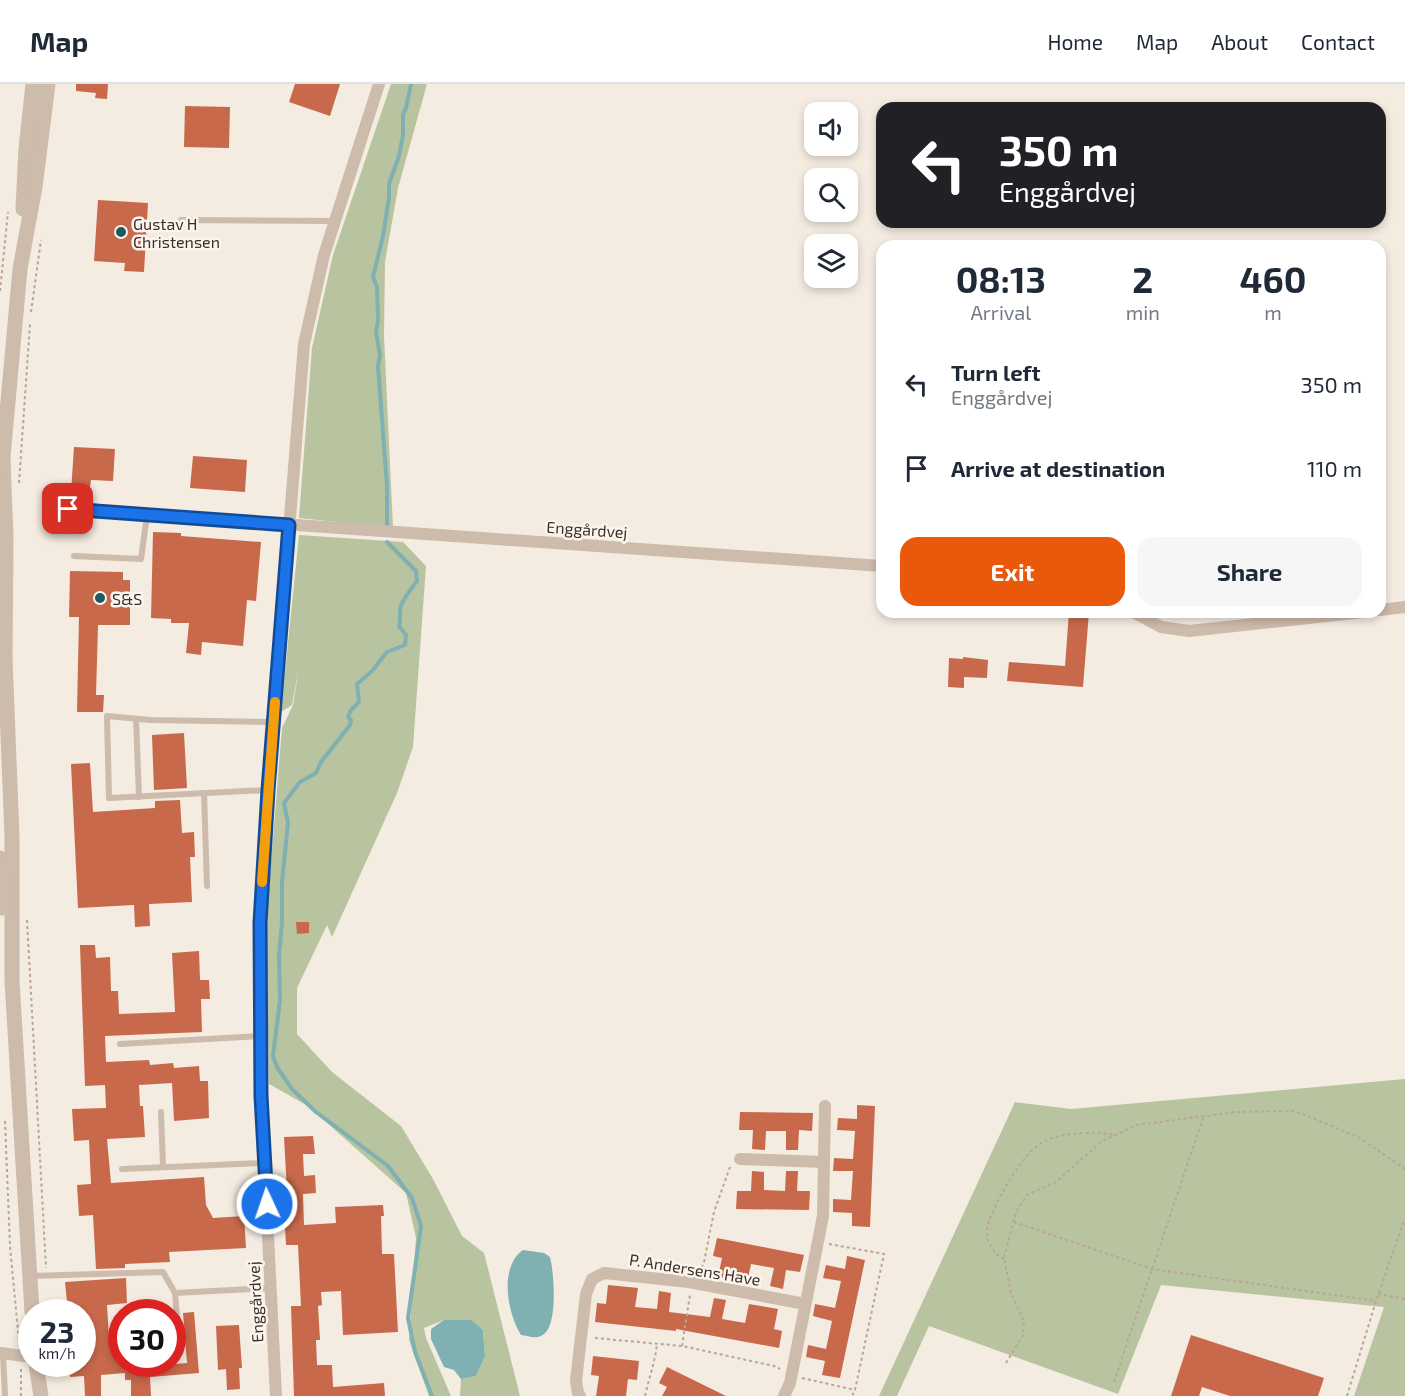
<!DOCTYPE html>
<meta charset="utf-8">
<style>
:root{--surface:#fff;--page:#f6f6f7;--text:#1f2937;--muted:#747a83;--line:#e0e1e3;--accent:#ea580c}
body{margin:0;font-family:"Exo 2",sans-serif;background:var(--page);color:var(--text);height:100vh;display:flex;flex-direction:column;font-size:22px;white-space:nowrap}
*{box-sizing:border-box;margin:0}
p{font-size:20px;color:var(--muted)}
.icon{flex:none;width:33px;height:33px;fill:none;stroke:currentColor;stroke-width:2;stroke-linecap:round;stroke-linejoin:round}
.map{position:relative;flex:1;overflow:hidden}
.drawer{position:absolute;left:876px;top:156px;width:510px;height:378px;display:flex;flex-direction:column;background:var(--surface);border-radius:18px;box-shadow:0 3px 9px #0003}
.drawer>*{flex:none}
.hud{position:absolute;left:876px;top:18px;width:510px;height:126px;border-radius:18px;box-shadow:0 3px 9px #0003;background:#202124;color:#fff;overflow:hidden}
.buttons{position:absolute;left:804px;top:18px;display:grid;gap:12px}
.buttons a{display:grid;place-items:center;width:54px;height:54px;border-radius:12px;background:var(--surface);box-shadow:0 3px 9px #0003;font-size:30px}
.speed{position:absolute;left:18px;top:1215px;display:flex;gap:12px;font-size:30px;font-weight:700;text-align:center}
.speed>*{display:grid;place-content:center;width:78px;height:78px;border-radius:50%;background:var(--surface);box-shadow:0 3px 9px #0003;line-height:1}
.speed small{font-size:15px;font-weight:400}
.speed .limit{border:9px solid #d22;background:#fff;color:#111}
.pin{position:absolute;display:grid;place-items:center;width:51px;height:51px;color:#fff;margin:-26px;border-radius:12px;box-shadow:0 3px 9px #0006}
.me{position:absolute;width:66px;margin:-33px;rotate:357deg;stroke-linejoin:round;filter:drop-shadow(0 0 4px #0008)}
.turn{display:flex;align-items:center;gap:21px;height:126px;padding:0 24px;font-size:27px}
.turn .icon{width:78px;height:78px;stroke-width:2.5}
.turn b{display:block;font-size:42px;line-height:51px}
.eta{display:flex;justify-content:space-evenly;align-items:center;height:102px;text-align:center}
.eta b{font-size:36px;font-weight:700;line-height:42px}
.cta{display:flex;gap:12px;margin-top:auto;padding:12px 24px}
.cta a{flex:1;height:69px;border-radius:18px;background:var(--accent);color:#fff;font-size:24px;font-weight:700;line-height:69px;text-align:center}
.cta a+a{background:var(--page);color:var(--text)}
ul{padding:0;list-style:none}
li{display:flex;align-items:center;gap:18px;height:84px;padding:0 24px}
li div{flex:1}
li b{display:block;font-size:22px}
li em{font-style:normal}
header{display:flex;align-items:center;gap:36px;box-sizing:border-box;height:84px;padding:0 30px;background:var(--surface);border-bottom:2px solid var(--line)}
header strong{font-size:28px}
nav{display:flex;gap:33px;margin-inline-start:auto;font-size:21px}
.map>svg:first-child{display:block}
.green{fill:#b8c4a0}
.water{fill:#7fb0b2}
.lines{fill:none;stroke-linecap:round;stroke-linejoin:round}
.stream{stroke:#7fb0b2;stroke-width:4}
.building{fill:#c8694b}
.path{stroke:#b9a596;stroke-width:2;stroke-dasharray:3 3;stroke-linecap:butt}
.service{stroke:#cdbbac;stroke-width:6}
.minor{stroke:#cdbbac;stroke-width:12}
.tertiary{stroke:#cdbbac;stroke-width:15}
.route-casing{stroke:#114b97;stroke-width:15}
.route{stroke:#1a73e8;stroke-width:10}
.slow{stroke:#f59e0b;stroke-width:10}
.poi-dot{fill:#1f5a5e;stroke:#fbf5ee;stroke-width:2}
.labels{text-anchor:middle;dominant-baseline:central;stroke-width:5;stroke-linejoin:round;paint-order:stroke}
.poi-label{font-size:16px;fill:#3b302b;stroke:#fbf5ee;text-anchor:start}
.street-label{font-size:16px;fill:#3b302b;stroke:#fbf5ee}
</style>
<header>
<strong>Map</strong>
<nav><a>Home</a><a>Map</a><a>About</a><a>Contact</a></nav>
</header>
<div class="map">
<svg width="1405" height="1312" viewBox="0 0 1405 1312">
<rect width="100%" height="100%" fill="#f4ebe1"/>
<g class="green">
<path d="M 391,0 L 427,0 L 398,104 L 385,178 L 384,252 L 393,444 L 299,434 L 312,264 L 333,171 Z"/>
<path d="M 299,451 L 403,458 L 426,482 L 413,663 L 397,709 L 332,853 L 327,841 L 297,904 L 297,950 L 332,988 L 401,1042 L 433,1095 L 462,1152 L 484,1169 L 520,1312 L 460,1312 L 461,1295 L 476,1292 L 485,1272 L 483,1246 L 471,1237 L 444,1236 L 424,1244 L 426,1254 L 451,1312 L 429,1312 L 409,1256 L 416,1154 L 406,1109 L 308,1022 L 269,1000 L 266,841 L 282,644 L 293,621 L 299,584 L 292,621 L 281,628 Z"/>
<path d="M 1405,995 L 1405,1312 L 1354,1312 L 1384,1223 L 1161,1201 L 1118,1310 L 929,1242 L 897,1312 L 879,1312 L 1015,1018 L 1071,1025 Z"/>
</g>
<g class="water">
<path d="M 523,1166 L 544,1169 L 550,1173 C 554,1188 558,1240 544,1250 C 537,1256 529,1252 521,1251 C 507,1228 499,1183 523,1166 Z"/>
<path d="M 444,1236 L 471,1236 L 483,1246 L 485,1272 L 476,1292 L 461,1295 L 454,1286 L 444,1283 L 431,1255 L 431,1245 Z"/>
</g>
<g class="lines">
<g class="stream">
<path d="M 387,441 L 387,402 L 378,282 L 380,271 L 376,248 L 378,237 L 377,203 L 373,193 L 383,152 L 389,114 L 389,100 L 399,72 L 403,51 L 403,30 L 406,24 L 411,0"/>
<path d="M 387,458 L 416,487 L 417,497 C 411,505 404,513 401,522 C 399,528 401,535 399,542 L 406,551 L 405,561 L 387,568 L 372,587 L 357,600 L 359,618 L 351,626 L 348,633 L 351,636 L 350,641 L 321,678 L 316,689 L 300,698 L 284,719 L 288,739 L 282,798 L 282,839 L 279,871 L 280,916 L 273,972 L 277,983 L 292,1005 L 316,1028 L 388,1082 L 412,1114 L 421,1142 L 408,1234 L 415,1268 L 432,1312"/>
</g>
</g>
<g class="building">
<path d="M 76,0 L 108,0 L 107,15 L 95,14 L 96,9 L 76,7 Z"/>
<path d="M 295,0 L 340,0 L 330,32 L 289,18 Z"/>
<path d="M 185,22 L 230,23 L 229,64 L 184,63 Z"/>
<path d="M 98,116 L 148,119 L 144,188 L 124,187 L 125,179 L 94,177 Z"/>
<path d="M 74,363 L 115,365 L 113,397 L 91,396 L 89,410 L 71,408 Z"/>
<path d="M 193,372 L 247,376 L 245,408 L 190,404 Z"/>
<path d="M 153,448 L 181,449 L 181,452 L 261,458 L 256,517 L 247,516 L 243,562 L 202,558 L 201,571 L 186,569 L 189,539 L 171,539 L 171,535 L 151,534 Z"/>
<path d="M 70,487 L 123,488 L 123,496 L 130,496 L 130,541 L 98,541 L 96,611 L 104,611 L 103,628 L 77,628 L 79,533 L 69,533 Z"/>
<path d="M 1069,528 L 1089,528 L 1083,603 L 1007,597 L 1009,578 L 1065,582 Z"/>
<path d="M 963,573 L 988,576 L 987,594 L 964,593 L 964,604 L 948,603 L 949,574 L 963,575 Z"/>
<path d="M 184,649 L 187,704 L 154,706 L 152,651 Z"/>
<path d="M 90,679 L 93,728 L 155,724 L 155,717 L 180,716 L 182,749 L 194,748 L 195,773 L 190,773 L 192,818 L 149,820 L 150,842 L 135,843 L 134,821 L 78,824 L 71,680 Z"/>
<path d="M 296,838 L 309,838 L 309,849 L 297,850 Z"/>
<path d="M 80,861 L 95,861 L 96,874 L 110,873 L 111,907 L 118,907 L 119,930 L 175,928 L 172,869 L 199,867 L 200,896 L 209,896 L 210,915 L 201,915 L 202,948 L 105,952 L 106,978 L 149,976 L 150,981 L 173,979 L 174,984 L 199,982 L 200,997 L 208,997 L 209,1034 L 174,1037 L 172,999 L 139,1001 L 140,1022 L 143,1022 L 145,1053 L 107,1055 L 111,1099 L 204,1093 L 206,1121 L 213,1134 L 244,1132 L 246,1164 L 169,1168 L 170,1178 L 125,1180 L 125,1184 L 96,1185 L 93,1131 L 79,1132 L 77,1101 L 91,1100 L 89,1056 L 74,1057 L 72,1025 L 106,1024 L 105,1001 L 85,1002 Z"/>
<path d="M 857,1021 L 875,1022 L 870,1143 L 852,1142 L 852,1129 L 833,1128 L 833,1115 L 851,1116 L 853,1087 L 833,1087 L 834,1074 L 853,1075 L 855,1047 L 837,1046 L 838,1034 L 857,1035 Z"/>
<path d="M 740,1028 L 813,1029 L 812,1047 L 799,1046 L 798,1066 L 786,1066 L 786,1047 L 766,1047 L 765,1066 L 752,1065 L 753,1046 L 739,1046 Z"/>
<path d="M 313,1052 L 315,1070 L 303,1070 L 304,1092 L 315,1091 L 316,1109 L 303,1110 L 304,1141 L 336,1139 L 335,1123 L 383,1121 L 384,1132 L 381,1132 L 382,1170 L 394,1170 L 398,1248 L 343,1251 L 341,1207 L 321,1208 L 322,1221 L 318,1222 L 320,1256 L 316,1256 L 317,1281 L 332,1281 L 333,1303 L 384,1299 L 385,1312 L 294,1312 L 291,1222 L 301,1222 L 298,1161 L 286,1161 L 284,1125 L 288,1125 L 284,1053 Z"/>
<path d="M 752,1087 L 764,1088 L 764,1106 L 785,1107 L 786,1087 L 798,1087 L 797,1107 L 810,1107 L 809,1126 L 736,1125 L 737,1107 L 751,1107 Z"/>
<path d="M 717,1154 L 804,1171 L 800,1188 L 786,1186 L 783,1205 L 770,1202 L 774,1184 L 751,1180 L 747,1199 L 718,1193 L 722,1174 L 713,1172 Z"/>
<path d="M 847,1172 L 865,1176 L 840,1294 L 822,1291 L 825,1277 L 806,1273 L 808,1261 L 826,1265 L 832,1237 L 813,1232 L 815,1220 L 835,1224 L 841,1197 L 823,1194 L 826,1181 L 845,1185 Z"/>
<path d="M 126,1194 L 127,1219 L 107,1221 L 109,1254 L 122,1253 L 122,1280 L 149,1280 L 149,1282 L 187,1279 L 183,1229 L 194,1228 L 199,1289 L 150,1293 L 151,1312 L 131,1312 L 131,1296 L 125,1296 L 125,1289 L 101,1291 L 101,1312 L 85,1312 L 84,1292 L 70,1293 L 69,1280 L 82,1280 L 82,1228 L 68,1228 L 65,1198 Z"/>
<path d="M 608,1201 L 638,1204 L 635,1223 L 657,1225 L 659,1207 L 671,1209 L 669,1228 L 710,1233 L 714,1214 L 726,1216 L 722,1235 L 745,1239 L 749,1220 L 778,1225 L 774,1245 L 782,1247 L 779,1264 L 676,1245 L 676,1247 L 595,1238 L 597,1219 L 606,1220 Z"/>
<path d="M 239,1241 L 242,1284 L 239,1284 L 240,1305 L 227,1306 L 226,1285 L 218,1286 L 216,1242 Z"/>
<path d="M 1191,1251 L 1324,1294 L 1318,1312 L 1230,1312 L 1202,1303 L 1199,1312 L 1171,1312 Z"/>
<path d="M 593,1272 L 639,1277 L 637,1296 L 628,1295 L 626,1312 L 596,1312 L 599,1292 L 591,1291 Z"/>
<path d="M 667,1283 L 726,1312 L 662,1312 L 667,1303 L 659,1299 Z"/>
</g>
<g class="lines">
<g class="path">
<path d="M 0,207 L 8,128"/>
<path d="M 31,228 L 41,156"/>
<path d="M 19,399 L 30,240"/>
<path d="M 27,836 L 46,1184"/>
<path d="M 5,1037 L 10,1162 L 19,1258"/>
<path d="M 1014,1138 L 1152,1185 L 1376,1217"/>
<path d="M 829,1160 L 884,1170 L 855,1306 L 852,1312"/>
<path d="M 1004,1174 L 1000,1174 C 993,1166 985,1157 987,1146 C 990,1124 1023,1068 1043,1058 C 1060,1048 1097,1047 1115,1051"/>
<path d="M 696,1186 L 702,1183 L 704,1178 L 714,1128 L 730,1083"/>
<path d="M 1378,1210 L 1405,1215"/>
<path d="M 595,1254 L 682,1262 L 774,1282 L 780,1285"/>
<path d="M 682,1262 L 690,1211"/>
<path d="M 1006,1279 L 1023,1251 L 1024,1237 L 1011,1209 L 1004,1174 L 1016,1128 L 1027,1111 L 1056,1098 L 1102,1057 L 1137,1041 L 1236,1028 L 1295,1027 L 1358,1053 L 1405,1085"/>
<path d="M 21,1285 L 21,1312"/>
<path d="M 802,1294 L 855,1306"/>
<path d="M 1114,1298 L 1203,1034"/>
<path d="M 645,1312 C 649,1294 655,1278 657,1260"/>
<path d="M 1347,1312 L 1376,1217 L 1405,1134"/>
</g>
<g class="service">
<path d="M 181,136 L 335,137"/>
<path d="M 74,472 L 141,475 L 147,431"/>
<path d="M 136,635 L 139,713"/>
<path d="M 268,706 L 109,714 L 107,632 L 150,636 L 273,638"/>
<path d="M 204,709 L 207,802"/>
<path d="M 120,960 L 260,952"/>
<path d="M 161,1028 L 163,1083"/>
<path d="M 122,1085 L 264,1079"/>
<path d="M 31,1192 L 163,1188 L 175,1209"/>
<path d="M 172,1233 L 177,1233 L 175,1209 L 270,1204"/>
<path d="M 116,1236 L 122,1236"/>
<path d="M 3,1270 L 5,1312"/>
</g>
<g class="minor">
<path d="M 68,425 L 882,482"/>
<path d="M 1380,526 L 1405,523"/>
<path d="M 1133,528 L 1161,543 L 1189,547 L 1364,528"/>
<path d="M 740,1075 L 824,1078"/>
<path d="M 0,1269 L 32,1273"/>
<path d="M 276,1312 L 261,1012 L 260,839 L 268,706 L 304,260 L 324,171 L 379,0"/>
<path d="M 580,1312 L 578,1309 L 576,1297 L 586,1210 L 592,1195 L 604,1189 L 689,1198 L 805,1220"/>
<path d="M 784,1312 L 790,1299 L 823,1132 L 825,1022"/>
</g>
<g class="tertiary">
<path d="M 23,125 L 26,65 L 33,0"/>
<path d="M 3,376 L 6,455 L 5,574 L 12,753 L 12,897 L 32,1228"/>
<path d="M 2,384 L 20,185 L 35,103 L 48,0"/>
<path d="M 0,774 L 3,824"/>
<path d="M 36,1280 L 41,1312"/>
</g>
</g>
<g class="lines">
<g class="route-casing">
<path id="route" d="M 68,425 L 289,441 L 268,706 L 260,839 L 261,1012 L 267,1120"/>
</g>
<use href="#route" class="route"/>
<path class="slow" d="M 262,798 L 275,618"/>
</g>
<g class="poi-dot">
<circle cx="121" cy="148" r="6"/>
<circle cx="100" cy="514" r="6"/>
</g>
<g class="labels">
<g class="poi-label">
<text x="133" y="139">Gustav H<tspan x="133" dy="18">Christensen</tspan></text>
<text x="112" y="514">S&amp;S</text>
</g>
<g class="street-label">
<text transform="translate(587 445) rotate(4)">Enggårdvej</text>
<text transform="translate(695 1185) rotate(9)">P. Andersens Have</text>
<text transform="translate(255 1218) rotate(-93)">Enggårdvej</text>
</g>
</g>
</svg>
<div class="buttons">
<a><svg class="icon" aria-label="sound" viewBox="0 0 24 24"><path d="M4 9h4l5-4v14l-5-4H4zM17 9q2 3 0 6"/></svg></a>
<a><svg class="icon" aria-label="search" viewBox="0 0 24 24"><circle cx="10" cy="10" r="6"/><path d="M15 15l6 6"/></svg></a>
<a><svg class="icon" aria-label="layers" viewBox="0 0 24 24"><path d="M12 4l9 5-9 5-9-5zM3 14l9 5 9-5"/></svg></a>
</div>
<div class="speed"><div>23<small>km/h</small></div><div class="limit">30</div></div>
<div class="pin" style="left:68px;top:425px;background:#d93025"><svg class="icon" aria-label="arrive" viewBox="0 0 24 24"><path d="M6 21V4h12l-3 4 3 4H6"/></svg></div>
<svg class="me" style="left:267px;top:1120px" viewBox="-20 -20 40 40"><circle r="17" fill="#1a73e8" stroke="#fff" stroke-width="3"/><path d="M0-11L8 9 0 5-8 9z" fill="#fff"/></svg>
<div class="hud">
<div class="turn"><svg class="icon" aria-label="left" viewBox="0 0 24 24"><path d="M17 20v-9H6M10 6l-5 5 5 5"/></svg><div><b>350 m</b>Enggårdvej</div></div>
</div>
<section class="drawer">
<div class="eta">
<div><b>08:13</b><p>Arrival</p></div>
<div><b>2</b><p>min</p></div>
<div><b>460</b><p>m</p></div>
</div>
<ul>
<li><svg class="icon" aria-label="left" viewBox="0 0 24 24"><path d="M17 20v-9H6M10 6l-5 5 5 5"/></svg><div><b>Turn left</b><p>Enggårdvej</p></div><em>350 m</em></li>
<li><svg class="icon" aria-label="arrive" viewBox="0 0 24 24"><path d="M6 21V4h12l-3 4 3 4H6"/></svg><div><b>Arrive at destination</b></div><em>110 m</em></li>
</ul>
<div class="cta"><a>Exit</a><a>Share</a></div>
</section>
</div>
